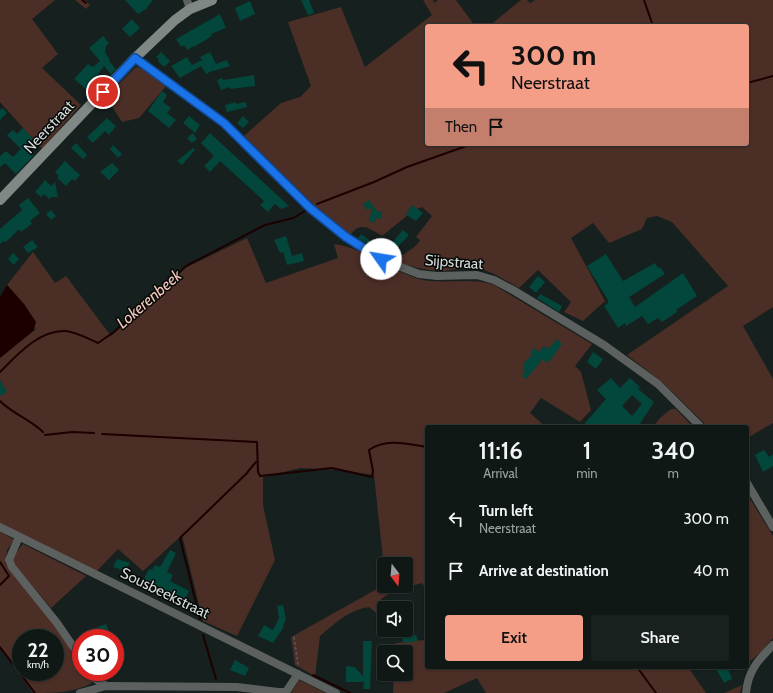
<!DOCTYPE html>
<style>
:root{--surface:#101816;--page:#19211f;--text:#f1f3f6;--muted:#9ca0a1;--line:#303735;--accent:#f49e87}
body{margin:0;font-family:Cabin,sans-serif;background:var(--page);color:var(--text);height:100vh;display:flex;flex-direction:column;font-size:15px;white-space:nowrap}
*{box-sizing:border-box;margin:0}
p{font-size:13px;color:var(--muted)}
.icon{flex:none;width:22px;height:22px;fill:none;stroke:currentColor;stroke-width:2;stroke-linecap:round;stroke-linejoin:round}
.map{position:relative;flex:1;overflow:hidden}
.sheet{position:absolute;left:425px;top:425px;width:324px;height:244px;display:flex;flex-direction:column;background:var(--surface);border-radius:4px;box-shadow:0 1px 3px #0004,0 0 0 1px var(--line)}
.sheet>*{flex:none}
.hud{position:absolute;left:425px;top:24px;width:324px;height:122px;border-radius:4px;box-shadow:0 1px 3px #0004,0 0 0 1px var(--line);background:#f49e87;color:#111;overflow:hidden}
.needle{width:26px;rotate:164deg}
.buttons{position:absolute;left:377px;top:557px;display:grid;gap:8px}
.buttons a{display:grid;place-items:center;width:36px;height:36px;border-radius:4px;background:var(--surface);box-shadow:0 1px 3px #0004,0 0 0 1px var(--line);font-size:20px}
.speed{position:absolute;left:12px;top:629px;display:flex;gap:8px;font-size:20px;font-weight:700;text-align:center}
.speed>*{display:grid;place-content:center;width:52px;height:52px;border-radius:50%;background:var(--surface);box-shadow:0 1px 3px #0004,0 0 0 1px var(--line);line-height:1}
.speed small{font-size:10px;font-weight:400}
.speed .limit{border:6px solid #d22;background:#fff;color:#111}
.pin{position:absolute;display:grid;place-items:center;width:34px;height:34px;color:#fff;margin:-17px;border:2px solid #fff;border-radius:50%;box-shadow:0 1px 4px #0007}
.me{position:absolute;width:44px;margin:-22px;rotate:302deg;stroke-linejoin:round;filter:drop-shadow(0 0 3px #0008)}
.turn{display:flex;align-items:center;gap:14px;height:84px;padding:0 20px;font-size:18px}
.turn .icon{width:52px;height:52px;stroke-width:2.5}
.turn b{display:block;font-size:28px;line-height:34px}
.then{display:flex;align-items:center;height:38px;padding:0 20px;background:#0003;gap:8px;font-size:15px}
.eta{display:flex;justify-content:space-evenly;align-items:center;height:68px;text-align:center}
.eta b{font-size:24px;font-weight:600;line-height:28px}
.button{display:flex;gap:8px;margin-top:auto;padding:8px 20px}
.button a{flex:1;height:46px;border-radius:4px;background:var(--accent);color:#111;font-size:16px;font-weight:600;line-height:46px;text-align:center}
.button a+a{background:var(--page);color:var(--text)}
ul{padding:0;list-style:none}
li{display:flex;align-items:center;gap:12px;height:52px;padding:0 20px}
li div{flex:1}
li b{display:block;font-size:15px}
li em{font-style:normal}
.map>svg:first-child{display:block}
.green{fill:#4b2e26;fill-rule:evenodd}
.water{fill:#1c0000}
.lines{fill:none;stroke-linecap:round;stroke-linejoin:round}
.stream{stroke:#1c0000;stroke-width:2}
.building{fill:#02463c;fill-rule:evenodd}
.path{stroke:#545d5b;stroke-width:1.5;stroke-dasharray:3 2;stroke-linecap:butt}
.street{stroke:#5c6160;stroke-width:8}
.secondary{stroke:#808886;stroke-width:10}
.route-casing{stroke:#114b97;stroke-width:10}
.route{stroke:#1a73e8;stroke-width:7}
.labels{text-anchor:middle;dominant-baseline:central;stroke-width:3;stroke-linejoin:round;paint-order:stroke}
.street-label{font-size:15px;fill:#d4dbd9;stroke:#050908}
.water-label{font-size:16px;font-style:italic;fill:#f6c7bb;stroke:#050908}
</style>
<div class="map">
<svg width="773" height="693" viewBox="0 0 773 693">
<rect width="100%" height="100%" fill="#16201e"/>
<g class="green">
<path d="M 0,0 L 55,0 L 32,19 L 58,54 L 42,68 L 81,105 L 42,149 L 0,102 Z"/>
<path d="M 75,0 L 85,0 L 90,5 L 86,9 Z"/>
<path d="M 423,0 L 433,0 L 434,3 L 438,0 L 456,0 L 475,26 L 427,26 L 427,144 L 747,144 L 747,26 L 489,26 L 521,0 L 527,0 L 530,3 L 535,0 L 773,0 L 773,307 L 743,326 L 773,379 L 773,423 L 747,438 L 747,427 L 708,427 L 662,382 L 627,355 L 728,286 L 672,222 L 657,216 L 647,218 L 642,229 L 609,243 L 593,223 L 571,238 L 605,301 L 583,321 L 564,312 L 571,302 L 538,270 L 519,288 C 505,280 489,269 473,268 C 464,267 454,270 445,271 C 429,271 410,267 396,261 C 403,252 415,250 420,240 L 416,237 L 432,216 L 422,207 L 413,211 L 382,236 C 371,229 359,220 350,236 L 313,204 L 244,136 L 281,103 L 300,97 L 311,86 L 288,22 L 341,7 L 365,67 L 432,15 Z"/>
<path d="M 136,67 L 146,70 L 167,85 L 139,118 L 122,122 L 106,97 Z"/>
<path d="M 247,238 L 266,283 L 338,258 L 334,244 C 364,248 389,270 419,279 C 443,285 468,277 492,284 L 592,344 L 575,366 L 581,372 L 591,410 L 580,422 L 541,398 L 530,413 L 546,427 L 427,427 L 427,591 L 422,583 L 393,591 L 381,599 L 386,608 L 384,608 L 384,615 L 380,616 L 369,607 C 349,610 335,623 320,636 L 315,676 L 295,665 L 291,637 L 384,585 L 406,586 L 406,564 L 384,564 L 384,568 L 374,475 L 340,470 L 300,468 L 263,477 L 263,505 L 275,560 L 237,636 L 203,621 L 182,535 L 143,571 L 118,549 L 97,571 L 0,523 L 0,358 L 35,330 L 24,304 L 7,285 L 33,252 L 55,283 L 66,276 L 111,336 L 187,267 Z"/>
<path d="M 671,409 L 676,409 L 693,427 L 653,427 L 660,418 Z"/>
<path d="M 747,494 L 773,536 L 773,638 L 761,652 L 747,664 Z"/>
<path d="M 0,531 L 14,540 L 7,550 L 5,563 C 21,583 81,651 81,672 L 86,672 L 93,682 C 76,693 53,693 33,693 L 0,648 ZM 21,638 L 55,638 L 55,672 L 21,672 Z"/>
<path d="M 23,544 L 86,576 L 51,608 L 14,564 L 12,558 Z"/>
<path d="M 427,637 L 427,667 L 688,667 L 706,693 L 486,693 L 477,678 L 444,693 L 393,693 L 394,674 L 406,674 L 406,652 L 391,652 L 396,643 L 424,640 Z"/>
<path d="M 299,680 L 326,693 L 291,693 Z"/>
<path d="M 742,685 L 740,693 L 724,693 Z"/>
</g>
<path class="water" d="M 7,285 L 24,304 L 36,322 L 34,330 L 0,358 L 0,297 Z"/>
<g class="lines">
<g class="stream">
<path d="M 82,0 L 86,3"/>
<path d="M 644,0 L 653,26"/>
<path d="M 747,83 L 773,76"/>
<path d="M 317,204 L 374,182 L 407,167 L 472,144"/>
<path d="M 0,372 C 17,355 40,329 66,331 C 76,332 89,339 98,343 L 114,332 L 186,266 L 265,225 L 293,218 L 305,211"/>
<path d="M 0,401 C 13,414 31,420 43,432"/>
<path d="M 102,434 L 257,442 L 258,472 L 260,476 L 332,468 L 372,477 L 373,471 L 369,450 C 386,438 408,444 427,447"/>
<path d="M 45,435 L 72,432 L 94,433"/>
<path d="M 0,562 L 9,576 L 0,585"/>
<path d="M 200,619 L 180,538 L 246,474 L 256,462"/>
<path d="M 203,635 L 216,679"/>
<path d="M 0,647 L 35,693"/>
<path d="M 637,667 L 656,693"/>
<path d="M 313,675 L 350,693"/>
</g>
</g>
<g class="building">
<path d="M 125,0 L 153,0 L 146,9 L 138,14 Z"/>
<path d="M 301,0 L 309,0 L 314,13 L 308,15 Z"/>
<path d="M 250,1 L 255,14 L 240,21 L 235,8 Z"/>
<path d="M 220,14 L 226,28 L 211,34 L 212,36 L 194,47 L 193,46 L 187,50 L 184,45 L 181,47 L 176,39 Z"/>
<path d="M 132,19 L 140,28 L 130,37 L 122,29 Z"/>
<path d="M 103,36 L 109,43 L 106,46 L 105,52 L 110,60 L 109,61 L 116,69 L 111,74 L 104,66 L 97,75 L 98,76 L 86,89 L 74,79 L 88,64 L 93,67 L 100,61 L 89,48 Z"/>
<path d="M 161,52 L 170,61 L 164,67 L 158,61 L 159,59 L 156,57 Z"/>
<path d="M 210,52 L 216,64 L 227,60 L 230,66 L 214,71 L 214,70 L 206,74 L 201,66 L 180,78 L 171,66 L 187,57 L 192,65 L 202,60 L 200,57 Z"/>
<path d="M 254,75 L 255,86 L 230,89 L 229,87 L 221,90 L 217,80 L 222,78 L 223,80 Z"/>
<path d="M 162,91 L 167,95 L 163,102 L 171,108 L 167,113 L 176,120 L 169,128 L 148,111 Z"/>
<path d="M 236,102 L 236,104 L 246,102 L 247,107 L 227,112 L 225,105 Z"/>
<path d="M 3,108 L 7,113 L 0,120 L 0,110 Z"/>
<path d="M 189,116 L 200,125 L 195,133 L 183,123 Z"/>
<path d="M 243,116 L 249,122 L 243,128 L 237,123 Z"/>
<path d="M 107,118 L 116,126 L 109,135 L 105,131 L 93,143 L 87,137 Z"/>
<path d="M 23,128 L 33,139 L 27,145 L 34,155 L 16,174 L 5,163 L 0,167 L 0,156 L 6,151 L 13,157 L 21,149 L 7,135 L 13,130 L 17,134 Z"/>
<path d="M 193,133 L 197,139 L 192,143 L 187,138 Z"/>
<path d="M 210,133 L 275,193 L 289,206 L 281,209 L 275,204 L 268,212 L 260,205 L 264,201 L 220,161 L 210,172 L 204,166 L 214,156 L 201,143 Z"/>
<path d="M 76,143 L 87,155 L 83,159 L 71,148 Z"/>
<path d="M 113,145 L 122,154 L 118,158 L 110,149 Z"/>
<path d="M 193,148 L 195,150 L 182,165 L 177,161 Z"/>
<path d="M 65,161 L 80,175 L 75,181 L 72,179 L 66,186 L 57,178 L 59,176 L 55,172 Z"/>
<path d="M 112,163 L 119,170 L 109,180 L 100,172 Z"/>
<path d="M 45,180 L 51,186 L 55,182 L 58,197 L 51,197 L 49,199 L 44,194 L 41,197 L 35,192 Z"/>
<path d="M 28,198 L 40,213 L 30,221 L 32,224 L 21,232 L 19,229 L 6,242 L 4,241 L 0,244 L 0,229 L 22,210 L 19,205 Z"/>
<path d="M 369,200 L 377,211 L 382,212 L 381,219 L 376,218 L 374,223 L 369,221 L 372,208 L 367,210 L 363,204 Z"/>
<path d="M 412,205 L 423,213 L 416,221 L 406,215 Z"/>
<path d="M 51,210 L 56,216 L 51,220 L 46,214 Z"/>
<path d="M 403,230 L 409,235 L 392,253 L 393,254 L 391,257 L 358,238 L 361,234 L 375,244 L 383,237 L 390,245 Z"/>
<path d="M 286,236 L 292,256 L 302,253 L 304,261 L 287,265 L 283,252 L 280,253 L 274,240 Z"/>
<path d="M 32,240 L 38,247 L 28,253 L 23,247 Z"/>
<path d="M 13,253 L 19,259 L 14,265 L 8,259 Z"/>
<path d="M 606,254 L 623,281 L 655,263 L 658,268 L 660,267 L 665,274 L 629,297 L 635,307 L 683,273 L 697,296 L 676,310 L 677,312 L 662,322 L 658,318 L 648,324 L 642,316 L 626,326 L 625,323 L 618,328 L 604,306 L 608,303 L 608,300 L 587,266 Z"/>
<path d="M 538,276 L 545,282 L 536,293 L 529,287 Z"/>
<path d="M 540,294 L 562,306 L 559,312 L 537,298 Z"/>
<path d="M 557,339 L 562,344 L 552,358 L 547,363 L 543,359 L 526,379 L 522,376 L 525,370 L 523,368 L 525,366 L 523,364 L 532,355 L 530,353 L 534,348 L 539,352 L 544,346 L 548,349 Z"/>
<path d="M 593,352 L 603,359 L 596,369 L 587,362 Z"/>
<path d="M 611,378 L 620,388 L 630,378 L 640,387 L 638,389 L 654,402 L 638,427 L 585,427 L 585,423 L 606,399 L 597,390 ZM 632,395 L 642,404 L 632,416 L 622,406 Z"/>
<path d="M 0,380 L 7,392 L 0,396 Z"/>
<path d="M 764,450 L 769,457 L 773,454 L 773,466 L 763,472 L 755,455 Z"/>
<path d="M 170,550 L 176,553 L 167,572 L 173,575 L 170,581 L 189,591 L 184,601 L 143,581 L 149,569 L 152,570 L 155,565 L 160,567 Z"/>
<path d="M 117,559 L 130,563 L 125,571 L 113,567 Z"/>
<path d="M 283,605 L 286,619 L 283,626 L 284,627 L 273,643 L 258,636 L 264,625 L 273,630 L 279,618 L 277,606 Z"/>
<path d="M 106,624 L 111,636 L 99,638 L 95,628 Z"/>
<path d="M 416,635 L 418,641 L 403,643 L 402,637 Z"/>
<path d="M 363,641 L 372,641 L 370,689 L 363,689 L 364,682 L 346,682 L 346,666 L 355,667 L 363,676 Z"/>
<path d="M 235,660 L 249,668 L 245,676 L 230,670 Z"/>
<path d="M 715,667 L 727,667 L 732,679 L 724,683 Z"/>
</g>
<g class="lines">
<path class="path" d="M 294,637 L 298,665"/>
<g class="street">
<path d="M 187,0 L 190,9"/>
<path d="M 135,58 L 224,123 L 310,208 L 345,237 L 381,259 L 406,269 L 419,274 L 437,276 L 477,275 L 494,280 L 513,290 L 604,345 L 658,384 L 701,427"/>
<path d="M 747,483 L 773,527"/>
<path d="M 0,527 L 336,693"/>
<path d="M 19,537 L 9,560 L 12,567 L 57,623 L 81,658"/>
<path d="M 91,672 L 97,680 L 106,686"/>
<path d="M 80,693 L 106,686 L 237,687 L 278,692 L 286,692 L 298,674"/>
<path d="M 746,693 C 748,671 758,660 773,645"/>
</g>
<path class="secondary" d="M 0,200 L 135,58 L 175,20 L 190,9 L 212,0"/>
</g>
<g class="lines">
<g class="route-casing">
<path id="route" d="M 103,92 L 135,58 L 224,123 L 310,208 L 346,237 L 381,259"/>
</g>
<use href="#route" class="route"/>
</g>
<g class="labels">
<g class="street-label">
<text transform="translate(49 127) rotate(-47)">Neerstraat</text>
<text transform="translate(454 262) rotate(4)">Sijpstraat</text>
<text transform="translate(165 593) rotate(26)">Sousbeekstraat</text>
</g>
<g class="water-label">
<text transform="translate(149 299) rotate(-41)">Lokerenbeek</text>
</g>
</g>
</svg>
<div class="buttons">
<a><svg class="needle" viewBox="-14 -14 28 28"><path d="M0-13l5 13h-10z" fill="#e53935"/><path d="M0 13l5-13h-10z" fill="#9ca0a1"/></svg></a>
<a><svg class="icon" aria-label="sound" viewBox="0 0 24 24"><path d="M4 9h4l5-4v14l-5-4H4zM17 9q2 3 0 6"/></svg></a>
<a><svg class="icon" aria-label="search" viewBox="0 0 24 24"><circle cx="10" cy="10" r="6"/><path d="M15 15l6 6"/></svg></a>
</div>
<div class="speed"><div>22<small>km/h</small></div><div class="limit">30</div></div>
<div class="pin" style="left:103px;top:92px;background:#d93025"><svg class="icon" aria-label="arrive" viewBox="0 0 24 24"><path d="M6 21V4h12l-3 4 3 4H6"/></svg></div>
<svg class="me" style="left:381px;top:259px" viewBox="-20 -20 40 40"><circle r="19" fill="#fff"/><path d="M0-13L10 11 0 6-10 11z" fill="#1a73e8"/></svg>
<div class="hud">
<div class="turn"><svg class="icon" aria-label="left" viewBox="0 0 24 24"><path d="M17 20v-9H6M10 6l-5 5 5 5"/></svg><div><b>300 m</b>Neerstraat</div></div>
<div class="then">Then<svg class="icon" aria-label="arrive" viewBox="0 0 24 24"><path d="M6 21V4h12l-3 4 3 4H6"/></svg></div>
</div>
<section class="sheet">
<div class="eta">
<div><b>11:16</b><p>Arrival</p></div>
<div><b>1</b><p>min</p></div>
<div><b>340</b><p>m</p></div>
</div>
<ul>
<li><svg class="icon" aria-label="left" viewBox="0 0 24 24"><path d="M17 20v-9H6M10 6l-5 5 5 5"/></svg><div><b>Turn left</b><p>Neerstraat</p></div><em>300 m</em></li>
<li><svg class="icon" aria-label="arrive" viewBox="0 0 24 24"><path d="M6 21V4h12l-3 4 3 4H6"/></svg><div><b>Arrive at destination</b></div><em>40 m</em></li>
</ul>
<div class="button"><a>Exit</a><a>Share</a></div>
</section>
</div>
